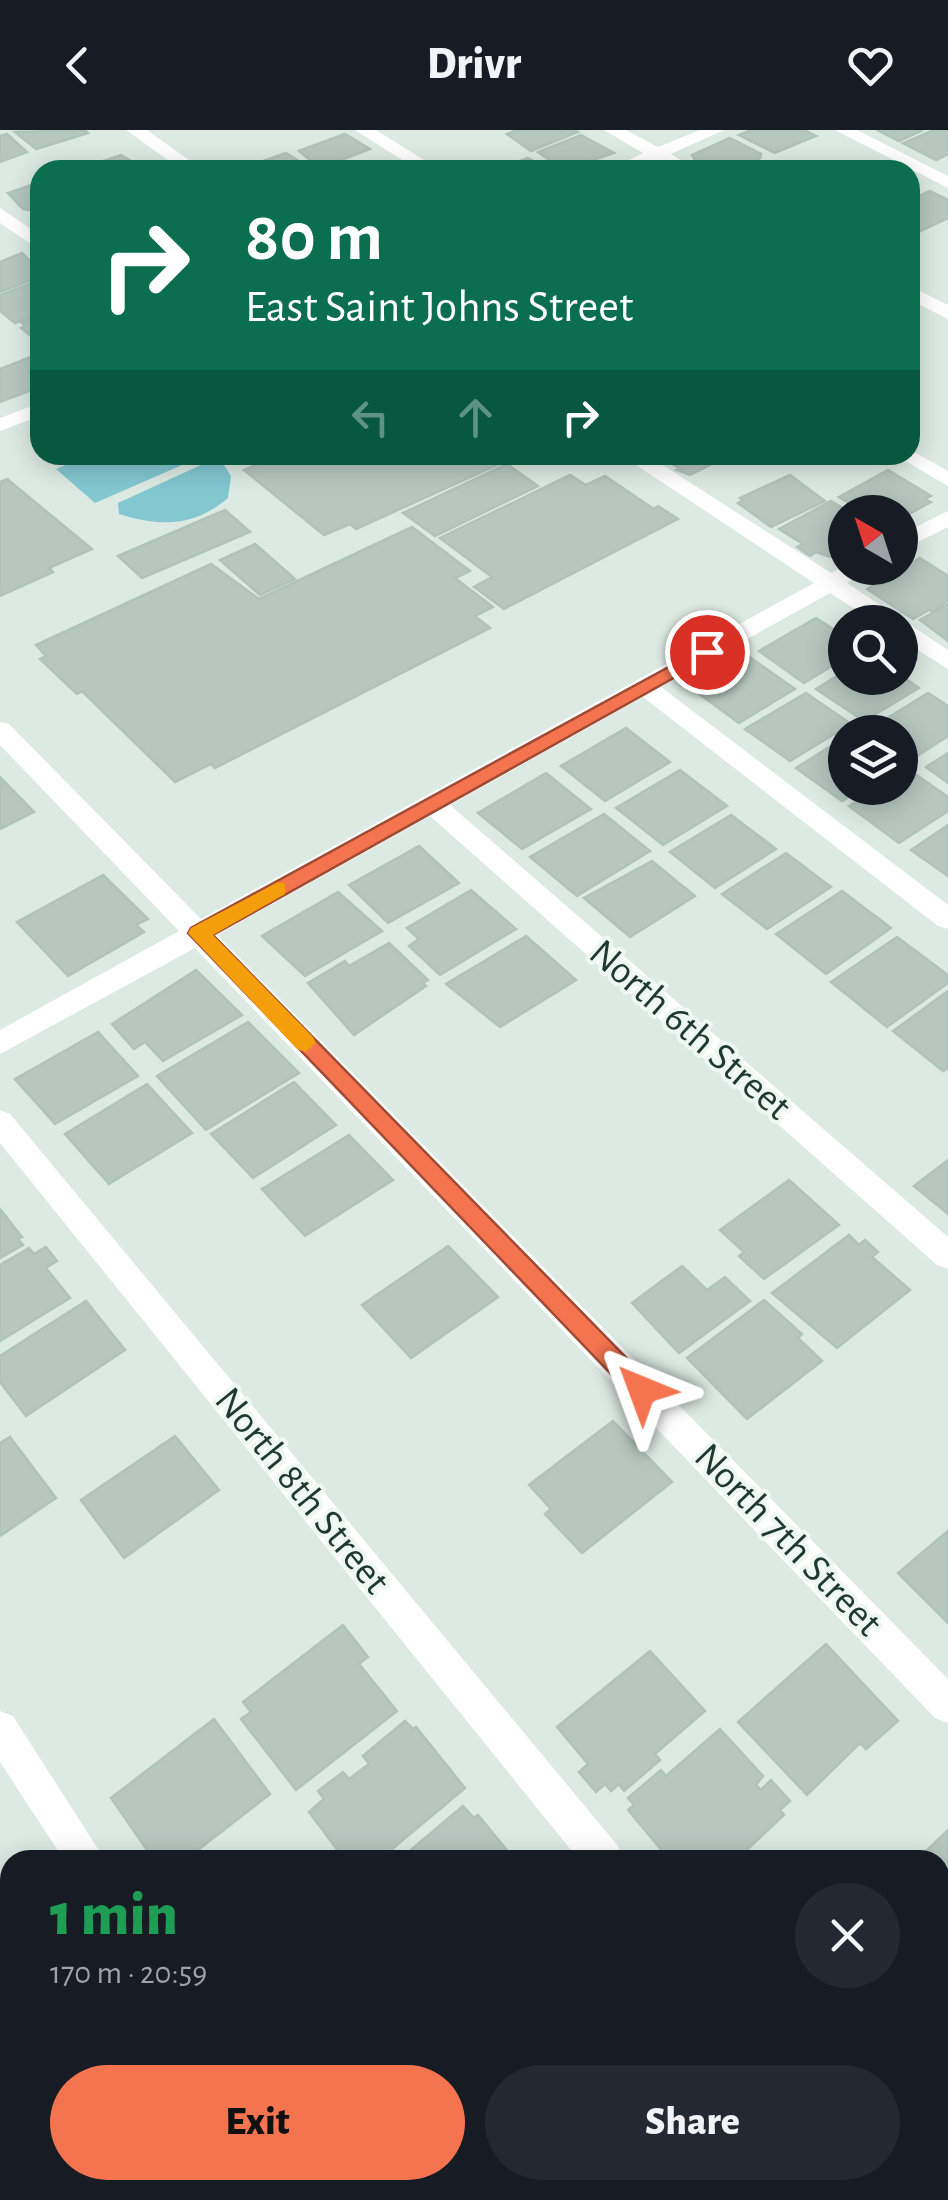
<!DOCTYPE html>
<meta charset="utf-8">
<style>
:root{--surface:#171b24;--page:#242831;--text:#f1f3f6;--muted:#9ea1a6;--accent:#f57450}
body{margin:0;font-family:"Alegreya Sans",sans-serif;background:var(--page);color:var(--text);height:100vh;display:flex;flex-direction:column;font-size:38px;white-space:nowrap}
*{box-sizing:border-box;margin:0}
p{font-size:32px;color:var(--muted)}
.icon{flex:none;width:55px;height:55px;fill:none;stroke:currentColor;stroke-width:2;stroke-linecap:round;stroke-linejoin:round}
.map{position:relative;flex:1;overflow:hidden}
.panel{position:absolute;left:0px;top:1720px;width:950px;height:350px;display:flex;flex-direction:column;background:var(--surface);border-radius:30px 30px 0 0;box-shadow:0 5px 25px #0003}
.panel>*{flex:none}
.top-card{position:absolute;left:30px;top:30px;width:890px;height:305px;border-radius:30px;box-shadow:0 5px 25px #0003;background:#0b6e4f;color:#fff;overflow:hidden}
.needle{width:65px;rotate:321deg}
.tools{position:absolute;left:828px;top:365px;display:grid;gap:20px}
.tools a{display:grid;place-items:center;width:90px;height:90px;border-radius:50%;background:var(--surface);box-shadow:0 5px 25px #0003;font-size:50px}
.pin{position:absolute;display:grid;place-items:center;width:85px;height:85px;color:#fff;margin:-42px;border:5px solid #fff;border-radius:50%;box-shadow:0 2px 10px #0007}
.me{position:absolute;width:110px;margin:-55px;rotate:316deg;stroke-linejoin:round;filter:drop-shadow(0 0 8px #0008)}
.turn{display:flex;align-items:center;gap:35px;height:210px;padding:0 50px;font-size:45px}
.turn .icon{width:130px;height:130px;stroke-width:2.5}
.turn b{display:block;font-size:70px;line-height:85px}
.lanes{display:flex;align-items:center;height:95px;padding:0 50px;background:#0003;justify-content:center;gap:50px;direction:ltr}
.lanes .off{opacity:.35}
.round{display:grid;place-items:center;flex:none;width:105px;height:105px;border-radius:52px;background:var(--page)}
.head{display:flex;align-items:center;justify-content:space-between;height:170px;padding:0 50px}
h1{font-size:60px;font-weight:800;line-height:75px;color:#1e9e55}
.primary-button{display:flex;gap:20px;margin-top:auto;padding:20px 50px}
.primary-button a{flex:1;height:115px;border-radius:60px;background:var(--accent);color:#111;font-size:40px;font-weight:800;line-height:115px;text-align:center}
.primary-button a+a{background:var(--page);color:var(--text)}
header{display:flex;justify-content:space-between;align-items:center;height:130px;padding:0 50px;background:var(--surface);font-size:45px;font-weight:800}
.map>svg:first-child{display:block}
.water{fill:#83c7d1}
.building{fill:#b6c7c0;stroke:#b0c3bb;stroke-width:2.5}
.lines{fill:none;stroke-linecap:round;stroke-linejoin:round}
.minor{fill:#fff;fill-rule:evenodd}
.route{fill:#f57450;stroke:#9f4b34;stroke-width:2.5}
.slow{fill:#f59e0b}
.labels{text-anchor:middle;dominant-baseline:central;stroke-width:8;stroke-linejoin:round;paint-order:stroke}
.street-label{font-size:40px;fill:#1f3932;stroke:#eef7f2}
</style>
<header><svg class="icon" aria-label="back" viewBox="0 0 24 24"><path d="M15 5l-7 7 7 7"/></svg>Drivr<svg class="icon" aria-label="heart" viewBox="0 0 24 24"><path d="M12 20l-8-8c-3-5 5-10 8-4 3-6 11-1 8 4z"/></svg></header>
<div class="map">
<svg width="948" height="2070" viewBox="0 0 948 2070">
<rect width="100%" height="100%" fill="#ddeae4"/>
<g class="water">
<path d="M 90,325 L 205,325 L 95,373 L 56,339 Z"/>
<path d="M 222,332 L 231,346 L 228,368 C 194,397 160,397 119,384 L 118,373 L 203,334 Z"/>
</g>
<g class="building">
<path d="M 84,0 L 88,3 L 36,19 L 15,2 Z"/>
<path d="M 517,0 L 575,0 L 578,2 L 531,21 L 507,4 Z"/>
<path d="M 751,0 L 804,0 L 816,6 L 775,23 L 739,5 Z"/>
<path d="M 877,0 L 923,0 L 899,11 Z"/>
<path d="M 934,0 L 948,0 L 948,24 L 936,30 L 903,13 Z"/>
<path d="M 7,4 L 27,22 L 0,32 L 0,6 Z"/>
<path d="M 345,4 L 370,19 L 320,38 L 299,21 Z"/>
<path d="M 581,5 L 614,23 L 563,40 L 538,22 Z"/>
<path d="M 730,8 L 761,24 L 760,28 L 731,40 L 711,40 L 696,32 L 692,25 Z"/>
<path d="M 286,23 L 310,38 L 241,39 Z"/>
<path d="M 121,25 L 146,40 L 77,40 Z"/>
<path d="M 528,28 L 550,40 L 497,40 Z"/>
<path d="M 40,52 L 40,80 L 36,81 L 23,79 L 8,63 Z"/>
<path d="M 930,61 L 948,70 L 948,88 L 920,101 L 910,95 L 910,70 Z"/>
<path d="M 22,123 L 40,141 L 40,147 L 0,162 L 0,132 Z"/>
<path d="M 40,150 L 40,184 L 15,193 L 0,181 L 0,165 Z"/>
<path d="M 40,186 L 40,213 L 21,198 L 25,196 L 22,193 Z"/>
<path d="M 36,225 L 40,228 L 40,257 L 0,272 L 0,239 Z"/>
<path d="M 261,325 L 519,325 L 356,399 L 350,394 L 324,405 L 244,340 L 267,330 Z"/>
<path d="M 665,325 L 730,325 L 690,345 L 677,340 L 680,339 L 674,335 L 677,333 Z"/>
<path d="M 507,334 L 538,356 L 435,406 L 403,383 Z"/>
<path d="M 888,340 L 931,366 L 925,369 L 931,372 L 900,389 L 900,382 L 864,382 L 839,367 Z"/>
<path d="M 570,345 L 586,355 L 605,346 L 654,379 L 658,376 L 678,389 L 504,479 L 474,457 L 492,447 L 440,408 Z"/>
<path d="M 790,345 L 825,371 L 771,397 L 738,373 L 743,370 L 740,368 Z"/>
<path d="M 7,349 L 92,419 L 49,438 L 53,442 L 0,466 L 0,352 Z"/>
<path d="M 831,371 L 850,382 L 845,382 L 845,419 L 830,427 L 816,422 L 810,426 L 797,417 L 803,414 L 779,399 Z"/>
<path d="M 225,380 L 250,402 L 142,448 L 118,426 Z"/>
<path d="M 412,397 L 470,441 L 455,448 L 493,477 L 475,486 L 490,498 L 215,638 L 211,634 L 175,652 L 82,561 L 77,564 L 40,529 L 46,526 L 36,515 L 211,434 L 259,469 Z"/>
<path d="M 255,414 L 295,449 L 260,465 L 220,430 Z"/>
<path d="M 920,428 L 948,446 L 948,470 L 933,482 L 929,480 L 913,489 L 867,459 Z"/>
<path d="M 948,474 L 948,511 L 920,490 Z"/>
<path d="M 816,488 L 845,507 L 845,528 L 804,553 L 759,521 Z"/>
<path d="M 748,526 L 795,559 L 739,593 L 691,558 Z"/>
<path d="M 845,541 L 845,548 L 900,545 L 919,558 L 864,591 L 816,559 Z"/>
<path d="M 806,563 L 851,594 L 790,631 L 745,599 Z"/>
<path d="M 928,563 L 948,576 L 948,606 L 914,628 L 900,618 L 900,602 L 877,602 L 871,598 Z"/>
<path d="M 626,598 L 670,632 L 605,671 L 561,636 Z"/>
<path d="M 845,607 L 845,658 L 863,658 L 842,671 L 796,638 Z"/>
<path d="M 948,623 L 948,653 L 926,637 Z"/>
<path d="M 908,639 L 948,667 L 948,681 L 899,713 L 849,676 L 879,658 L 900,658 L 900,644 Z"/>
<path d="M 680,640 L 727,676 L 663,715 L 616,678 Z"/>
<path d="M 546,643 L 591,679 L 522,719 L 478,683 Z"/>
<path d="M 0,647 L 34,682 L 0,699 Z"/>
<path d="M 604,684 L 650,721 L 577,766 L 530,727 Z"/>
<path d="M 731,685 L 776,719 L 715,758 L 670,722 Z"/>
<path d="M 948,695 L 948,746 L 911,720 Z"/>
<path d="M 419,716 L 459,753 L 388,793 L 349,755 Z"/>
<path d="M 786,723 L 831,757 L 767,799 L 722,764 Z"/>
<path d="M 652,731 L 695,766 L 630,807 L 584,768 Z"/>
<path d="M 103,745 L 148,789 L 136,795 L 144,802 L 68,846 L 17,792 Z"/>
<path d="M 471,760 L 516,799 L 440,845 L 409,816 L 419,809 L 407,798 Z"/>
<path d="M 842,761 L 891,798 L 826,844 L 776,804 Z"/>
<path d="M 338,762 L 382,801 L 305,846 L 262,806 Z"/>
<path d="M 526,806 L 576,850 L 500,897 L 446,854 Z"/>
<path d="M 897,807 L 948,845 L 948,853 L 887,897 L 831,852 Z"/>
<path d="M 389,813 L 428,850 L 423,853 L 426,856 L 354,905 L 308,853 L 345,831 L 349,836 Z"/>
<path d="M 196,840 L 242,885 L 163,931 L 145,912 L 134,919 L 112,894 Z"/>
<path d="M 948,861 L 948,938 L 943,941 L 893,901 Z"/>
<path d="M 248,892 L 299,943 L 206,1000 L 157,946 Z"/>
<path d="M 98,902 L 138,946 L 55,994 L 15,949 Z"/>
<path d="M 294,952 L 336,995 L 253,1048 L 211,1004 Z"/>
<path d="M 147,954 L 192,1003 L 109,1054 L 65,1004 Z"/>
<path d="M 349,1005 L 393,1050 L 305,1106 L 262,1059 Z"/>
<path d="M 948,1030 L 948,1084 L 914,1056 Z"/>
<path d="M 789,1050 L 839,1095 L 764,1149 L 739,1126 L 744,1122 L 720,1100 Z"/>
<path d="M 0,1079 L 22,1107 L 18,1109 L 23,1115 L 0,1128 Z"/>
<path d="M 849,1105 L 859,1115 L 865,1110 L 878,1122 L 872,1127 L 910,1160 L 837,1218 L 772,1163 Z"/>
<path d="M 448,1116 L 498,1167 L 411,1228 L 362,1175 Z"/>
<path d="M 46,1117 L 57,1131 L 46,1138 L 70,1168 L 0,1211 L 0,1135 L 29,1118 L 34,1124 Z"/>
<path d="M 682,1136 L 707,1160 L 725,1147 L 750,1171 L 679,1223 L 632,1173 Z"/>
<path d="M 764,1170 L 802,1204 L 798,1208 L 822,1231 L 747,1289 L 687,1228 Z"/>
<path d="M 86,1171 L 125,1220 L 26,1286 L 0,1252 L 0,1226 Z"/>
<path d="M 613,1291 L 672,1352 L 582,1423 L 545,1384 L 551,1379 L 529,1355 Z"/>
<path d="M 175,1306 L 219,1360 L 124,1428 L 81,1370 Z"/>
<path d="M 10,1307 L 56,1368 L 0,1406 L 0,1313 Z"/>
<path d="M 948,1401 L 948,1493 L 898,1443 Z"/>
<path d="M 343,1495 L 368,1527 L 359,1534 L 397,1581 L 296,1660 L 241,1589 L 251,1582 L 243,1572 Z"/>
<path d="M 826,1514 L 898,1591 L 866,1619 L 860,1613 L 807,1665 L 738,1592 Z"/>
<path d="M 650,1521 L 705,1581 L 655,1624 L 660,1630 L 624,1661 L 619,1654 L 611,1661 L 605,1654 L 596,1662 L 579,1642 L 588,1634 L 557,1597 Z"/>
<path d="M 214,1589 L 270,1664 L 185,1730 L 154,1730 L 111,1668 Z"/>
<path d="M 405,1591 L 413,1599 L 416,1597 L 465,1658 L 379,1730 L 345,1730 L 309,1682 L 324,1669 L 318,1661 L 343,1642 L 349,1649 L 369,1634 L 363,1626 Z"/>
<path d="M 720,1599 L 763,1646 L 756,1655 L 761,1660 L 771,1650 L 790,1671 L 780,1680 L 784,1685 L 736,1730 L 670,1730 L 628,1680 L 634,1675 L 628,1668 L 661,1640 L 666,1646 Z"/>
<path d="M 463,1676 L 474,1688 L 478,1685 L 515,1730 L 399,1730 Z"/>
<path d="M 948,1700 L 948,1825 L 940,1816 L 940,1730 L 917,1730 Z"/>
<path d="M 10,1756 L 10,1887 L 0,1895 L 0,1764 Z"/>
</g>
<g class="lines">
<g class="minor">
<path d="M 126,0 L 147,0 L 203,40 L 182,40 Z"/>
<path d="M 355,0 L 376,0 L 440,40 L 418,40 Z"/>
<path d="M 604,0 L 626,0 L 658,17 L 700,0 L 724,0 L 671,24 L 696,40 L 674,40 L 656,31 L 633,40 L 609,40 L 643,23 Z"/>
<path d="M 835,0 L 857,0 L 948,46 L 948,58 Z"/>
<path d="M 0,78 L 40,105 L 40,120 L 0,93 Z"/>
<path d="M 910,156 L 948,175 L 948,189 L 910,170 Z"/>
<path d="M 40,273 L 40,286 L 0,301 L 0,288 Z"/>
<path d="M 910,320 L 948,341 L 948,356 L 895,325 L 910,325 Z"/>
<path d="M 621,325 L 647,325 L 831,443 L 845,436 L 869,438 L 847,453 L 948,520 L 948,539 L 900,509 L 900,492 L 875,492 L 830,463 L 661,557 L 948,775 L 948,799 L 938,796 L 643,567 L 450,675 L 948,1107 L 948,1139 L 937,1135 L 430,686 L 217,805 L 948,1549 L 948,1593 L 935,1588 L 195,818 L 0,924 L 0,900 L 179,801 L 0,615 L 0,592 L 9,594 L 201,789 L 814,453 Z"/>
<path d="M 948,381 L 948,397 L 900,421 L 900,405 Z"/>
<path d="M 0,980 L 10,984 L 618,1716 L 623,1730 L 579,1730 L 0,1013 Z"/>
<path d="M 0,1581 L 13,1586 L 105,1730 L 64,1730 L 0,1632 Z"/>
<path d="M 280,2060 L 325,2060 L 329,2070 L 284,2070 Z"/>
<path d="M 853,2060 L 899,2060 L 903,2070 L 857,2070 Z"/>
</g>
</g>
<path class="route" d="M 707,516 L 713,517 L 713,526 L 213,805 L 651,1253 L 655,1260 L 651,1268 L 642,1271 L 634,1268 L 188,803 L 191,798 Z"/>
<path class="slow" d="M 278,752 L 285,754 L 285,764 L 213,805 L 313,907 L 316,913 L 305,922 L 297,919 L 188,803 L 191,798 Z"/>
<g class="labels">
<g class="street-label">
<text transform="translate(690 900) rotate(41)">North 6th Street</text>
<text transform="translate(302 1361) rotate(51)">North 8th Street</text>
<text transform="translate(788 1410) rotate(46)">North 7th Street</text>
</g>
</g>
</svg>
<div class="tools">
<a><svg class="needle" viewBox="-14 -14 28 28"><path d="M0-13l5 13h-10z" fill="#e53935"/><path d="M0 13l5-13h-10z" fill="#9ea1a6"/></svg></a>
<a><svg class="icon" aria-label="search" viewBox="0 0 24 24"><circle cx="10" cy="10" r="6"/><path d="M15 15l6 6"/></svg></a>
<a><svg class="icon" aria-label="layers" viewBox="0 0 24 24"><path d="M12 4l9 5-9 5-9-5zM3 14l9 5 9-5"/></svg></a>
</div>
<div class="pin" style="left:707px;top:522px;background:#d93025"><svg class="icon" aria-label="arrive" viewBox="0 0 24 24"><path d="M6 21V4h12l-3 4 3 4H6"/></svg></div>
<svg class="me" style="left:642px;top:1260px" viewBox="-20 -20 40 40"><path d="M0-17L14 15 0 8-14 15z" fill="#f57450" stroke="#fff" stroke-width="4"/></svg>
<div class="top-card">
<div class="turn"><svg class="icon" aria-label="right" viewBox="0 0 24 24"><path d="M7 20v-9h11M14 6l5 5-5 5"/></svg><div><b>80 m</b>East Saint Johns Street</div></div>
<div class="lanes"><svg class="icon off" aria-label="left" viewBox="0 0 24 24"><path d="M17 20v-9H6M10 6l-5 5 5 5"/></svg><svg class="icon off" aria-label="ahead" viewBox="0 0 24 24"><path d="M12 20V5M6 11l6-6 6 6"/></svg><svg class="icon" aria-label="right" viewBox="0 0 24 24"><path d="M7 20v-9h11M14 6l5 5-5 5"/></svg></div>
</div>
<section class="panel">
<div class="head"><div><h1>1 min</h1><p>170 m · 20:59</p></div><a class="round"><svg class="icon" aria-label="close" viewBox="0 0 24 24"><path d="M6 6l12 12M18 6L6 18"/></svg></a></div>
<div class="primary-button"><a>Exit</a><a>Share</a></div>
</section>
</div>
